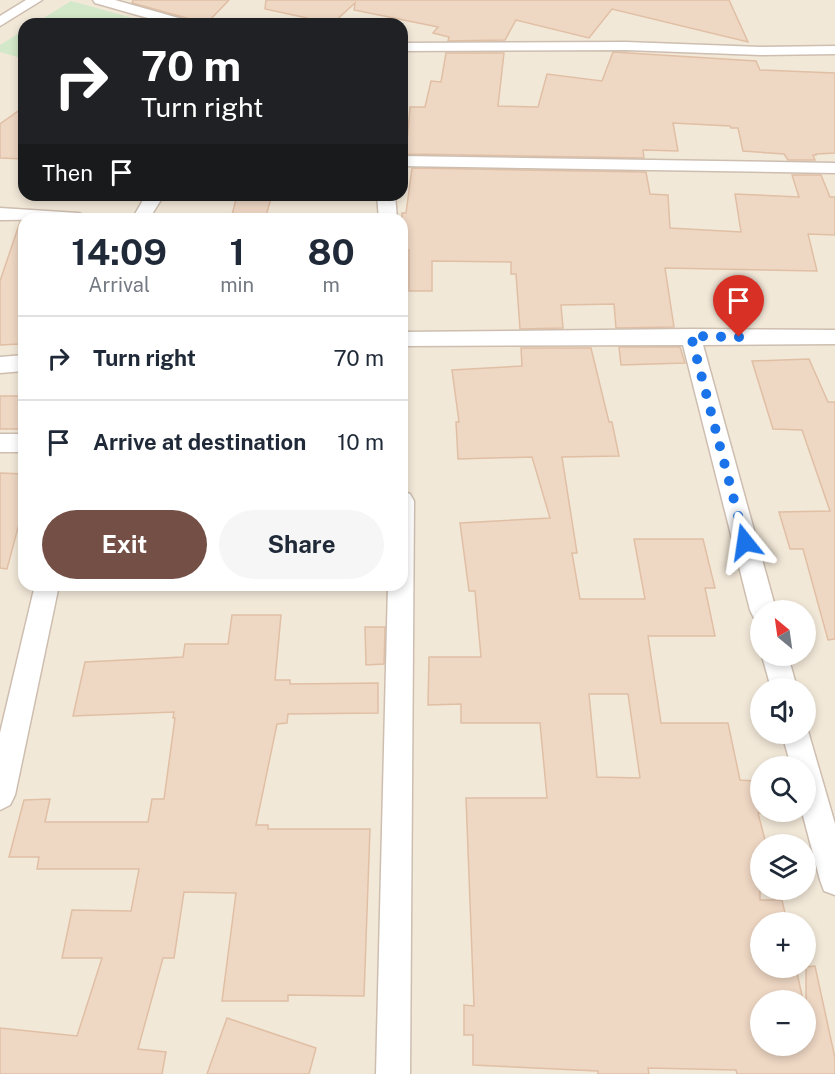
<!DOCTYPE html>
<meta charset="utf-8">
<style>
:root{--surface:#fff;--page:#f6f6f7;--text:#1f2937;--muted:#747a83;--line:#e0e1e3;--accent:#744f46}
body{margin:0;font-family:"Public Sans",sans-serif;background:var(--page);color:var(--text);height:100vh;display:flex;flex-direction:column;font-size:22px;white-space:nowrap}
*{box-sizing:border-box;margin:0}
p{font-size:20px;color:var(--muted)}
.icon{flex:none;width:33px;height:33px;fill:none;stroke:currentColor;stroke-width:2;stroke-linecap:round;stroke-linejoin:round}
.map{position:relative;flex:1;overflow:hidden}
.drawer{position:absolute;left:18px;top:213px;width:390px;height:378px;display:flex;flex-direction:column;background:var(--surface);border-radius:18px;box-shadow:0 3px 9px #0003}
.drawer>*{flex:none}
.guide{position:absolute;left:18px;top:18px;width:390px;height:183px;border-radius:18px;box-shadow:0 3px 9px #0003;background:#202124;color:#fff;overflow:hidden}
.needle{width:39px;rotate:331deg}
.buttons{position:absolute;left:750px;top:600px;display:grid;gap:12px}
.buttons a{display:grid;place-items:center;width:66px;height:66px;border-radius:50%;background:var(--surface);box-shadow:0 3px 9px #0003;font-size:30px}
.pin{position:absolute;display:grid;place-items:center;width:51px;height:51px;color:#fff;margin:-62px -26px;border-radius:50% 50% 50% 0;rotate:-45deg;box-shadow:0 0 6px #0007}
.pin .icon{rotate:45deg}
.me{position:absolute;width:66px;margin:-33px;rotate:345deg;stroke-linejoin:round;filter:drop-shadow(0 0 4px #0008)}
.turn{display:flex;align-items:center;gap:21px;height:126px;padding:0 24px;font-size:27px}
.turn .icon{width:78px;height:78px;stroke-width:2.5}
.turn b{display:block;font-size:42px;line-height:51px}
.then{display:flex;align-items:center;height:57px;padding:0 24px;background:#0003;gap:12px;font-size:22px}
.eta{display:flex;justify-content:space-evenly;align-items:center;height:102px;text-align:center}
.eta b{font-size:36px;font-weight:700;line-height:42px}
.primary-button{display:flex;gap:12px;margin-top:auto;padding:12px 24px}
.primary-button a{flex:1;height:69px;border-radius:36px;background:var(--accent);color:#fff;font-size:24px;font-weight:700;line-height:69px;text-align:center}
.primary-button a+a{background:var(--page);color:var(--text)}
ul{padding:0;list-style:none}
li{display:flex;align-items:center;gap:18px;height:84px;padding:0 24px;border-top:2px solid var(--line)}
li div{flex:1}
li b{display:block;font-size:22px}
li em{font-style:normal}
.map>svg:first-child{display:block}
.residential{fill:#f2e8d8;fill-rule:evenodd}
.green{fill:#d3e8c8}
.building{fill:#eed7c3;stroke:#e0bfa5;stroke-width:1.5;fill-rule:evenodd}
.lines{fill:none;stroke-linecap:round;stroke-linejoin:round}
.street-casing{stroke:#cdbeb0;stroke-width:3}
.street{fill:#fff;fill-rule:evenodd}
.route{stroke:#1a73e8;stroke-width:10;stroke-dasharray:0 18}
</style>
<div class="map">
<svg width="835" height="1074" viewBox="0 0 835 1074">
<rect width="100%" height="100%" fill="#fbf5ea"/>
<path class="residential" d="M 0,0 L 835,0 L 835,1074 L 0,1074 ZM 24,24 L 402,24 L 402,195 L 24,195 ZM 24,219 L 402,219 L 402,585 L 24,585 ZM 760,610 L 806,610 L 806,656 L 760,656 ZM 760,688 L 806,688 L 806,734 L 760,734 ZM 760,766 L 806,766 L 806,812 L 760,812 ZM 760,844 L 806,844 L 806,890 L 760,890 ZM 760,922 L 806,922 L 806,968 L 760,968 ZM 760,1000 L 806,1000 L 806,1046 L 760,1046 Z"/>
<g class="green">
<path d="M 71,1 L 136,19 L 130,24 L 34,24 Z"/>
<path d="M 24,30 L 24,59 L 0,52 L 0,45 Z"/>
</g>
<g class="building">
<path d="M 133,0 L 229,0 L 206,24 L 193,24 L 190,19 L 132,3 Z"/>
<path d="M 266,0 L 729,0 L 748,42 L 612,9 L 589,38 L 516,20 L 505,40 L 448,41 L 449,37 L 433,33 L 438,27 L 354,10 L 355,3 L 332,24 L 301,24 L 307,18 L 265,9 Z"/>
<path d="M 613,52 L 756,61 L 760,70 L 835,73 L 835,153 L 816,154 L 816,155 L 813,155 L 815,160 L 788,160 L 784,154 L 743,151 L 738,128 L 731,128 L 730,126 L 673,123 L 678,151 L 643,150 L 644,158 L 406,154 L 410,107 L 425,107 L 431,81 L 441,82 L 446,53 L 504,53 L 498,106 L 538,107 L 547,74 L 602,81 Z"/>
<path d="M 24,107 L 24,159 L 0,158 L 0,124 Z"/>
<path d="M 412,168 L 646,172 L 650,194 L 668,195 L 670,228 L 741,232 L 735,194 L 799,197 L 792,175 L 821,175 L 830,197 L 835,197 L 835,235 L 808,234 L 817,271 L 665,268 L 674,327 L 616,328 L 614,304 L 561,305 L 563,328 L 520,329 L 516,274 L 511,274 L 511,262 L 432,261 L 432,291 L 409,291 L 409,250 L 402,250 L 402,213 L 406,213 Z"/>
<path d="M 237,195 L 272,195 L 265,219 L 231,219 Z"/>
<path d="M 20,222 L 24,222 L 24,330 L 20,344 L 0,345 L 0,281 Z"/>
<path d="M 619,347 L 680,347 L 685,363 L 621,365 Z"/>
<path d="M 521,348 L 591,348 L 609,422 L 612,422 L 619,456 L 562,457 L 577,553 L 572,553 L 580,599 L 645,599 L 634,539 L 703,539 L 715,588 L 705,588 L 715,636 L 648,636 L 661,723 L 728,723 L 740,780 L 754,781 L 761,813 L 758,813 L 766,844 L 760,844 L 760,900 L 782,900 L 787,922 L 760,922 L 760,968 L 796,968 L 803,1000 L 760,1000 L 760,1046 L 806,1046 L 806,967 L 815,966 L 835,1058 L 835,1074 L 737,1074 L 736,1070 L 648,1068 L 649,1074 L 598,1074 L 598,1071 L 473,1065 L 473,1035 L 464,1035 L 464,1005 L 474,1006 L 466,798 L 547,798 L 540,723 L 461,723 L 461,704 L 428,705 L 429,657 L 481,657 L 475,591 L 469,591 L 460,523 L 550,518 L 532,457 L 458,459 L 456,422 L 459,422 L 452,370 L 522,366 ZM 589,694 L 628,694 L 640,778 L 597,777 Z"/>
<path d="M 809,359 L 828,402 L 835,402 L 835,639 L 828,640 L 803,549 L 790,549 L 779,512 L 830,511 L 802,430 L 773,429 L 752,361 Z"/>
<rect x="0" y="396" width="24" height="33"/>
<path d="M 0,473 L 24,474 L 24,505 L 7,569 L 0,568 Z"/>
<path d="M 232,615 L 281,615 L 275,680 L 290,680 L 290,684 L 378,683 L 378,713 L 288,714 L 287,723 L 277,724 L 256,825 L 268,825 L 268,829 L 370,829 L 364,996 L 288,995 L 288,1001 L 222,1001 L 236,893 L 184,892 L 174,958 L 163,958 L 138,1049 L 166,1052 L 162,1074 L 0,1074 L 0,1028 L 77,1036 L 102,958 L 62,958 L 72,910 L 131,911 L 139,869 L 37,869 L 39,857 L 9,857 L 24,800 L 50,799 L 45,822 L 148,822 L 152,799 L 164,799 L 175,718 L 173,718 L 174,712 L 73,716 L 85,662 L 183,657 L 185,644 L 228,644 Z"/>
<path d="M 365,627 L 385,627 L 384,664 L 366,665 Z"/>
<path d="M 227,1018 L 316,1048 L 309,1074 L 207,1074 Z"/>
</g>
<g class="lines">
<g class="street-casing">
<g id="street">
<path d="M 26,0 L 42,0 L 0,26 L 0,16 Z"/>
<path d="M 93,0 L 115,0 L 189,21 L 191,24 L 169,24 L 95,3 Z"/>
<path d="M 626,42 L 761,47 L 835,46 L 835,54 L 761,55 L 626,50 L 402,51 L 402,43 Z"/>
<path d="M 402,156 L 835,163 L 835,173 L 402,166 Z"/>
<path d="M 146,195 L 164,195 L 149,219 L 128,219 L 135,214 Z"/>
<path d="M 377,195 L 395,195 L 397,219 L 379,219 Z"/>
<path d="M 0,208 L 78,213 L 84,215 L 87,219 L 0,220 Z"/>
<path d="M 691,329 L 835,330 L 835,344 L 703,345 L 776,610 L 760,610 L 760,621 L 754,618 L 750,610 L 683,345 L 402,346 L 402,332 Z"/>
<path d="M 24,355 L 24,371 L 0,373 L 0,357 Z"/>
<rect x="0" y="434" width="24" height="18"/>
<path d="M 402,491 L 410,494 L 414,501 L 410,1074 L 376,1074 L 388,585 L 402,585 Z"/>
<path d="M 35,585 L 59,585 L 15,795 L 10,805 L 0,810 L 0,733 Z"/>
<path d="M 762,656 L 788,656 L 797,688 L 771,688 Z"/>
<path d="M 806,724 L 835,824 L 835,895 L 824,891 L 820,880 L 802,812 L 806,812 L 806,766 L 791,766 L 782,734 L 806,734 Z"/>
</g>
</g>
<use href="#street" class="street"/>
</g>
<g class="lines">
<path class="route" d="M 739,337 L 691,336 L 745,542"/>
</g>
</svg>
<div class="buttons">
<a><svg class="needle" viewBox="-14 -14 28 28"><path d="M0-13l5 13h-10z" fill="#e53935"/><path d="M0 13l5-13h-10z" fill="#747a83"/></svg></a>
<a><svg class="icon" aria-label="sound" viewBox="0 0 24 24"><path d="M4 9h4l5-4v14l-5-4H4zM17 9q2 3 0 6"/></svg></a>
<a><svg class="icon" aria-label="search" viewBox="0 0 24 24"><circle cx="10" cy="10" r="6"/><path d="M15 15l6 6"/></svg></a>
<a><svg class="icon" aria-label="layers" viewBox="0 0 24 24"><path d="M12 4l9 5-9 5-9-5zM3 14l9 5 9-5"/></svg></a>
<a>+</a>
<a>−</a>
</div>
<div class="pin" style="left:739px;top:337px;background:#d93025"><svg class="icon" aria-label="arrive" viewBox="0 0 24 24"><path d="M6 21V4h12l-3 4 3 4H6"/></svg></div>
<svg class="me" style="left:745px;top:542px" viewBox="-20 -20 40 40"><path d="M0-17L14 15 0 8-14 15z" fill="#1a73e8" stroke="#fff" stroke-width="4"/></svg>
<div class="guide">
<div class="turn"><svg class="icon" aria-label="right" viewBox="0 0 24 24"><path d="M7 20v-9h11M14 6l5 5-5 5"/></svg><div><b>70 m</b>Turn right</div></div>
<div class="then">Then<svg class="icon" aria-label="arrive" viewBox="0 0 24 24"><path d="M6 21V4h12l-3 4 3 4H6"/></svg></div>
</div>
<section class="drawer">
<div class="eta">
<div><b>14:09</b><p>Arrival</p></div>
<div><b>1</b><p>min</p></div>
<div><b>80</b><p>m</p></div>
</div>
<ul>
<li><svg class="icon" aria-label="right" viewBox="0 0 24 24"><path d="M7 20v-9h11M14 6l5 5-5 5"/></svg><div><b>Turn right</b></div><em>70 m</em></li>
<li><svg class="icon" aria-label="arrive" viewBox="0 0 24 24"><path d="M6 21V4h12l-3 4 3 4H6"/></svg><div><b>Arrive at destination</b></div><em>10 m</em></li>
</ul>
<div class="primary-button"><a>Exit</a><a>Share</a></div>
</section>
</div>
